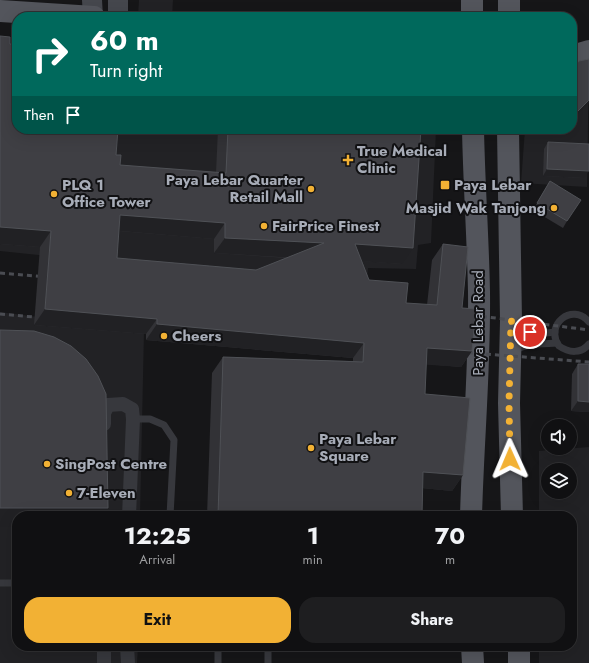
<!DOCTYPE html>
<style>
:root{--surface:#101012;--page:#1e1e20;--text:#f1f3f6;--muted:#9c9d9f;--line:#303032;--accent:#f2b134}
body{margin:0;font-family:Jost,sans-serif;background:var(--page);color:var(--text);height:100vh;display:flex;flex-direction:column;font-size:15px;white-space:nowrap}
*{box-sizing:border-box;margin:0}
p{font-size:13px;color:var(--muted)}
.icon{flex:none;width:22px;height:22px;fill:none;stroke:currentColor;stroke-width:2;stroke-linecap:round;stroke-linejoin:round}
.map{position:relative;flex:1;overflow:hidden}
.panel{position:absolute;left:12px;top:511px;width:565px;height:140px;display:flex;flex-direction:column;background:var(--surface);border-radius:16px;box-shadow:0 4px 16px #0002,0 0 0 1px var(--line)}
.panel>*{flex:none}
.banner{position:absolute;left:12px;top:12px;width:565px;height:122px;border-radius:16px;box-shadow:0 4px 16px #0002,0 0 0 1px var(--line);background:#00695c;color:#fff;overflow:hidden}
.buttons{position:absolute;left:541px;top:419px;display:grid;gap:8px}
.buttons a{display:grid;place-items:center;width:36px;height:36px;border-radius:50%;background:var(--surface);box-shadow:0 4px 16px #0002,0 0 0 1px var(--line);font-size:20px}
.pin{position:absolute;display:grid;place-items:center;width:34px;height:34px;color:#fff;margin:-17px;border:2px solid #fff;border-radius:50%;box-shadow:0 1px 4px #0007}
.me{position:absolute;width:44px;margin:-22px;rotate:359deg;stroke-linejoin:round;filter:drop-shadow(0 0 3px #0008)}
.turn{display:flex;align-items:center;gap:14px;height:84px;padding:0 12px;font-size:18px}
.turn .icon{width:52px;height:52px;stroke-width:2.5}
.turn b{display:block;font-size:28px;line-height:34px}
.then{display:flex;align-items:center;height:38px;padding:0 12px;background:#0003;gap:8px;font-size:15px}
.eta{display:flex;justify-content:space-evenly;align-items:center;height:68px;text-align:center}
.eta b{font-size:24px;font-weight:700;line-height:28px}
.button{display:flex;gap:8px;margin-top:auto;padding:8px 12px}
.button a{flex:1;height:46px;border-radius:16px;background:var(--accent);color:#111;font-size:16px;font-weight:700;line-height:46px;text-align:center}
.button a+a{background:var(--page);color:var(--text)}
.map>svg:first-child{display:block}
.built{fill:#222225;fill-rule:evenodd}
.lines{fill:none;stroke-linecap:round;stroke-linejoin:round}
.lane{stroke:#37383d;stroke-width:7}
.street{stroke:#37383d;stroke-width:14}
.secondary{stroke:#45474d;stroke-width:20}
.primary{stroke:#53555c;stroke-width:22}
.rail{stroke:#4a4c52;stroke-width:3;stroke-dasharray:5 4;stroke-linecap:butt}
.wall{fill:#323236;fill-rule:evenodd}
.shaded-wall{fill:#212124}
.building{fill:#3f3f44;stroke:#4f5156;fill-rule:evenodd}
.route{stroke:#f2b134;stroke-width:7;stroke-dasharray:0 12.6}
.poi-dot{fill:#f2b134;stroke:#111113;stroke-width:1.5}
.labels{text-anchor:middle;dominant-baseline:central;stroke-width:4;stroke-linejoin:round;paint-order:stroke}
.poi-label{font-size:15px;font-weight:bold;fill:#a8adb8;stroke:#111113;text-anchor:start}
.street-label{font-size:15px;fill:#a8adb8;stroke:#111113}
</style>
<div class="map">
<svg width="589" height="663" viewBox="0 0 589 663">
<rect width="100%" height="100%" fill="#161618"/>
<g class="built">
<path d="M 139,0 L 173,0 L 172,17 L 138,17 Z"/>
<path d="M 0,55 L 17,129 L 436,129 L 431,243 L 418,245 L 416,269 L 368,268 L 367,281 L 235,280 L 135,265 L 0,251 Z"/>
<path d="M 589,60 L 587,187 L 521,183 L 525,129 L 572,129 L 572,62 Z"/>
<path d="M 0,312 L 144,331 L 140,516 L 17,516 L 17,646 L 138,646 L 137,663 L 0,663 Z"/>
<path d="M 589,447 L 589,663 L 539,663 L 539,646 L 572,646 L 572,516 L 539,516 L 539,451 ZM 548,470 L 570,470 L 570,492 L 548,492 Z"/>
</g>
<g class="lines">
<g class="lane">
<path d="M 514,322 C 529,332 536,335 555,332"/>
<path d="M 589,322 C 572,302 544,325 559,346 C 569,353 581,354 589,344"/>
<path d="M 513,351 C 527,343 541,344 557,343"/>
<path d="M 133,419 L 150,419 L 164,425 L 174,440 L 170,516"/>
<path d="M 0,583 L 17,583"/>
<path d="M 218,663 L 218,646"/>
<path d="M 268,663 L 268,646"/>
</g>
<g class="street">
<path d="M 104,424 L 104,413 L 108,405 L 123,404 L 132,409 L 133,419 L 129,516"/>
<path d="M 104,646 L 104,663"/>
<path d="M 127,646 L 128,663"/>
</g>
<g class="secondary">
<path d="M 92,0 L 93,17"/>
<path d="M 118,17 L 118,0"/>
</g>
<g class="primary">
<path d="M 0,11 L 94,17"/>
<path d="M 472,17 L 472,0"/>
<path d="M 509,17 L 509,0"/>
<path d="M 572,56 L 589,51"/>
<path d="M 508,129 L 511,321 L 509,403 L 512,516"/>
<path d="M 471,516 C 473,441 480,367 479,292 C 478,238 474,183 473,129"/>
<path d="M 472,646 L 473,663"/>
<path d="M 519,646 L 519,663"/>
</g>
<g class="rail">
<path d="M 0,273 L 48,277"/>
<path d="M 0,314 L 45,318"/>
<path d="M 464,314 L 589,330"/>
<path d="M 459,352 L 589,362"/>
</g>
</g>
<g class="wall">
<path d="M 0,36 L 10,44 L 116,155 L 120,165 L 216,173 L 218,129 L 421,129 L 402,264 L 362,261 L 369,280 L 406,303 L 427,305 L 432,260 L 443,244 L 462,308 L 472,351 L 461,367 L 426,364 L 425,394 L 463,475 L 452,491 L 422,488 L 422,516 L 207,516 L 212,373 L 223,357 L 353,361 L 353,358 L 146,340 L 146,334 L 34,325 L 40,247 L 0,244 ZM 119,231 L 214,239 L 214,253 L 288,258 L 256,270 L 117,258 Z"/>
<path d="M 548,142 L 584,178 L 543,176 L 544,149 Z"/>
<path d="M 550,181 L 567,221 L 563,228 L 533,210 Z"/>
<path d="M 578,364 L 589,364 L 589,412 L 571,411 L 572,374 Z"/>
</g>
<g class="shaded-wall">
<path d="M 589,100 L 589,103 L 572,119 L 572,117 Z"/>
<path d="M 547,169 L 589,171 L 584,178 L 543,176 Z"/>
<path d="M 120,215 L 225,223 L 214,239 L 109,230 Z"/>
<path d="M 0,227 L 51,231 L 40,247 L 0,244 Z"/>
<path d="M 225,238 L 324,243 L 313,259 L 214,253 Z"/>
<path d="M 355,244 L 413,248 L 402,264 L 344,260 Z"/>
<path d="M 45,309 L 157,319 L 146,334 L 34,325 Z"/>
<path d="M 157,324 L 364,343 L 353,358 L 146,340 Z"/>
<path d="M 427,348 L 472,351 L 461,367 L 416,364 Z"/>
<path d="M 578,401 L 589,402 L 589,412 L 571,411 Z"/>
<path d="M 423,472 L 463,475 L 452,491 L 412,487 Z"/>
<path d="M 0,508 L 108,508 L 103,516 L 17,516 L 17,527 L 0,527 Z"/>
<path d="M 313,646 L 409,646 L 407,649 Z"/>
</g>
<g class="building">
<path d="M 0,36 L 10,37 L 10,44 L 17,45 L 17,129 L 118,129 L 116,155 L 121,155 L 120,165 L 226,173 L 228,129 L 421,129 L 413,248 L 355,244 L 369,280 L 408,283 L 406,303 L 437,305 L 443,244 L 468,247 L 462,308 L 476,309 L 472,351 L 427,348 L 425,394 L 470,398 L 463,475 L 423,472 L 422,516 L 218,516 L 223,357 L 363,362 L 364,343 L 157,324 L 157,319 L 45,309 L 51,231 L 0,227 ZM 120,215 L 225,223 L 225,238 L 324,243 L 256,270 L 117,258 Z"/>
<path d="M 589,59 L 589,100 L 572,117 L 572,69 L 579,61 Z"/>
<path d="M 548,142 L 589,144 L 589,171 L 547,169 Z"/>
<path d="M 550,181 L 581,200 L 567,221 L 537,203 Z"/>
<path d="M 0,330 L 34,331 L 54,337 L 71,346 L 86,359 L 98,376 L 106,394 L 108,508 L 0,508 Z"/>
<path d="M 578,364 L 589,364 L 589,402 L 578,401 Z"/>
</g>
<g class="lines">
<path class="route" d="M 510,459 L 509,403 L 511,321 L 530,332"/>
</g>
<g class="poi-dot">
<path d="M346 154h4v4h4v4h-4v4h-4v-4h-4v-4h4z"/>
<rect x="440" y="180" width="10" height="10" rx="2"/>
<circle cx="311" cy="189" r="4"/>
<circle cx="54" cy="194" r="4"/>
<circle cx="554" cy="208" r="4"/>
<circle cx="264" cy="226" r="4"/>
<circle cx="164" cy="336" r="4"/>
<circle cx="311" cy="448" r="4"/>
<circle cx="47" cy="464" r="4"/>
<circle cx="69" cy="493" r="4"/>
</g>
<g class="labels">
<g class="poi-label">
<text x="357" y="151">True Medical<tspan x="357" dy="17">Clinic</tspan></text>
<text x="303" y="180" text-anchor="end">Paya Lebar Quarter<tspan x="303" dy="17">Retail Mall</tspan></text>
<text x="62" y="185">PLQ 1<tspan x="62" dy="17">Office Tower</tspan></text>
<text x="454" y="185">Paya Lebar</text>
<text x="546" y="208" text-anchor="end">Masjid Wak Tanjong</text>
<text x="272" y="226">FairPrice Finest</text>
<text x="172" y="336">Cheers</text>
<text x="319" y="439">Paya Lebar<tspan x="319" dy="17">Square</tspan></text>
<text x="55" y="464">SingPost Centre</text>
<text x="77" y="493">7-Eleven</text>
</g>
<g class="street-label">
<text transform="translate(478 323) rotate(-90)">Paya Lebar Road</text>
</g>
</g>
</svg>
<div class="buttons">
<a><svg class="icon" aria-label="sound" viewBox="0 0 24 24"><path d="M4 9h4l5-4v14l-5-4H4zM17 9q2 3 0 6"/></svg></a>
<a><svg class="icon" aria-label="layers" viewBox="0 0 24 24"><path d="M12 4l9 5-9 5-9-5zM3 14l9 5 9-5"/></svg></a>
</div>
<div class="pin" style="left:530px;top:332px;background:#d93025"><svg class="icon" aria-label="arrive" viewBox="0 0 24 24"><path d="M6 21V4h12l-3 4 3 4H6"/></svg></div>
<svg class="me" style="left:510px;top:459px" viewBox="-20 -20 40 40"><path d="M0-17L14 15 0 8-14 15z" fill="#f2b134" stroke="#fff" stroke-width="4"/></svg>
<div class="banner">
<div class="turn"><svg class="icon" aria-label="right" viewBox="0 0 24 24"><path d="M7 20v-9h11M14 6l5 5-5 5"/></svg><div><b>60 m</b>Turn right</div></div>
<div class="then">Then<svg class="icon" aria-label="arrive" viewBox="0 0 24 24"><path d="M6 21V4h12l-3 4 3 4H6"/></svg></div>
</div>
<section class="panel">
<div class="eta">
<div><b>12:25</b><p>Arrival</p></div>
<div><b>1</b><p>min</p></div>
<div><b>70</b><p>m</p></div>
</div>
<div class="button"><a>Exit</a><a>Share</a></div>
</section>
</div>
